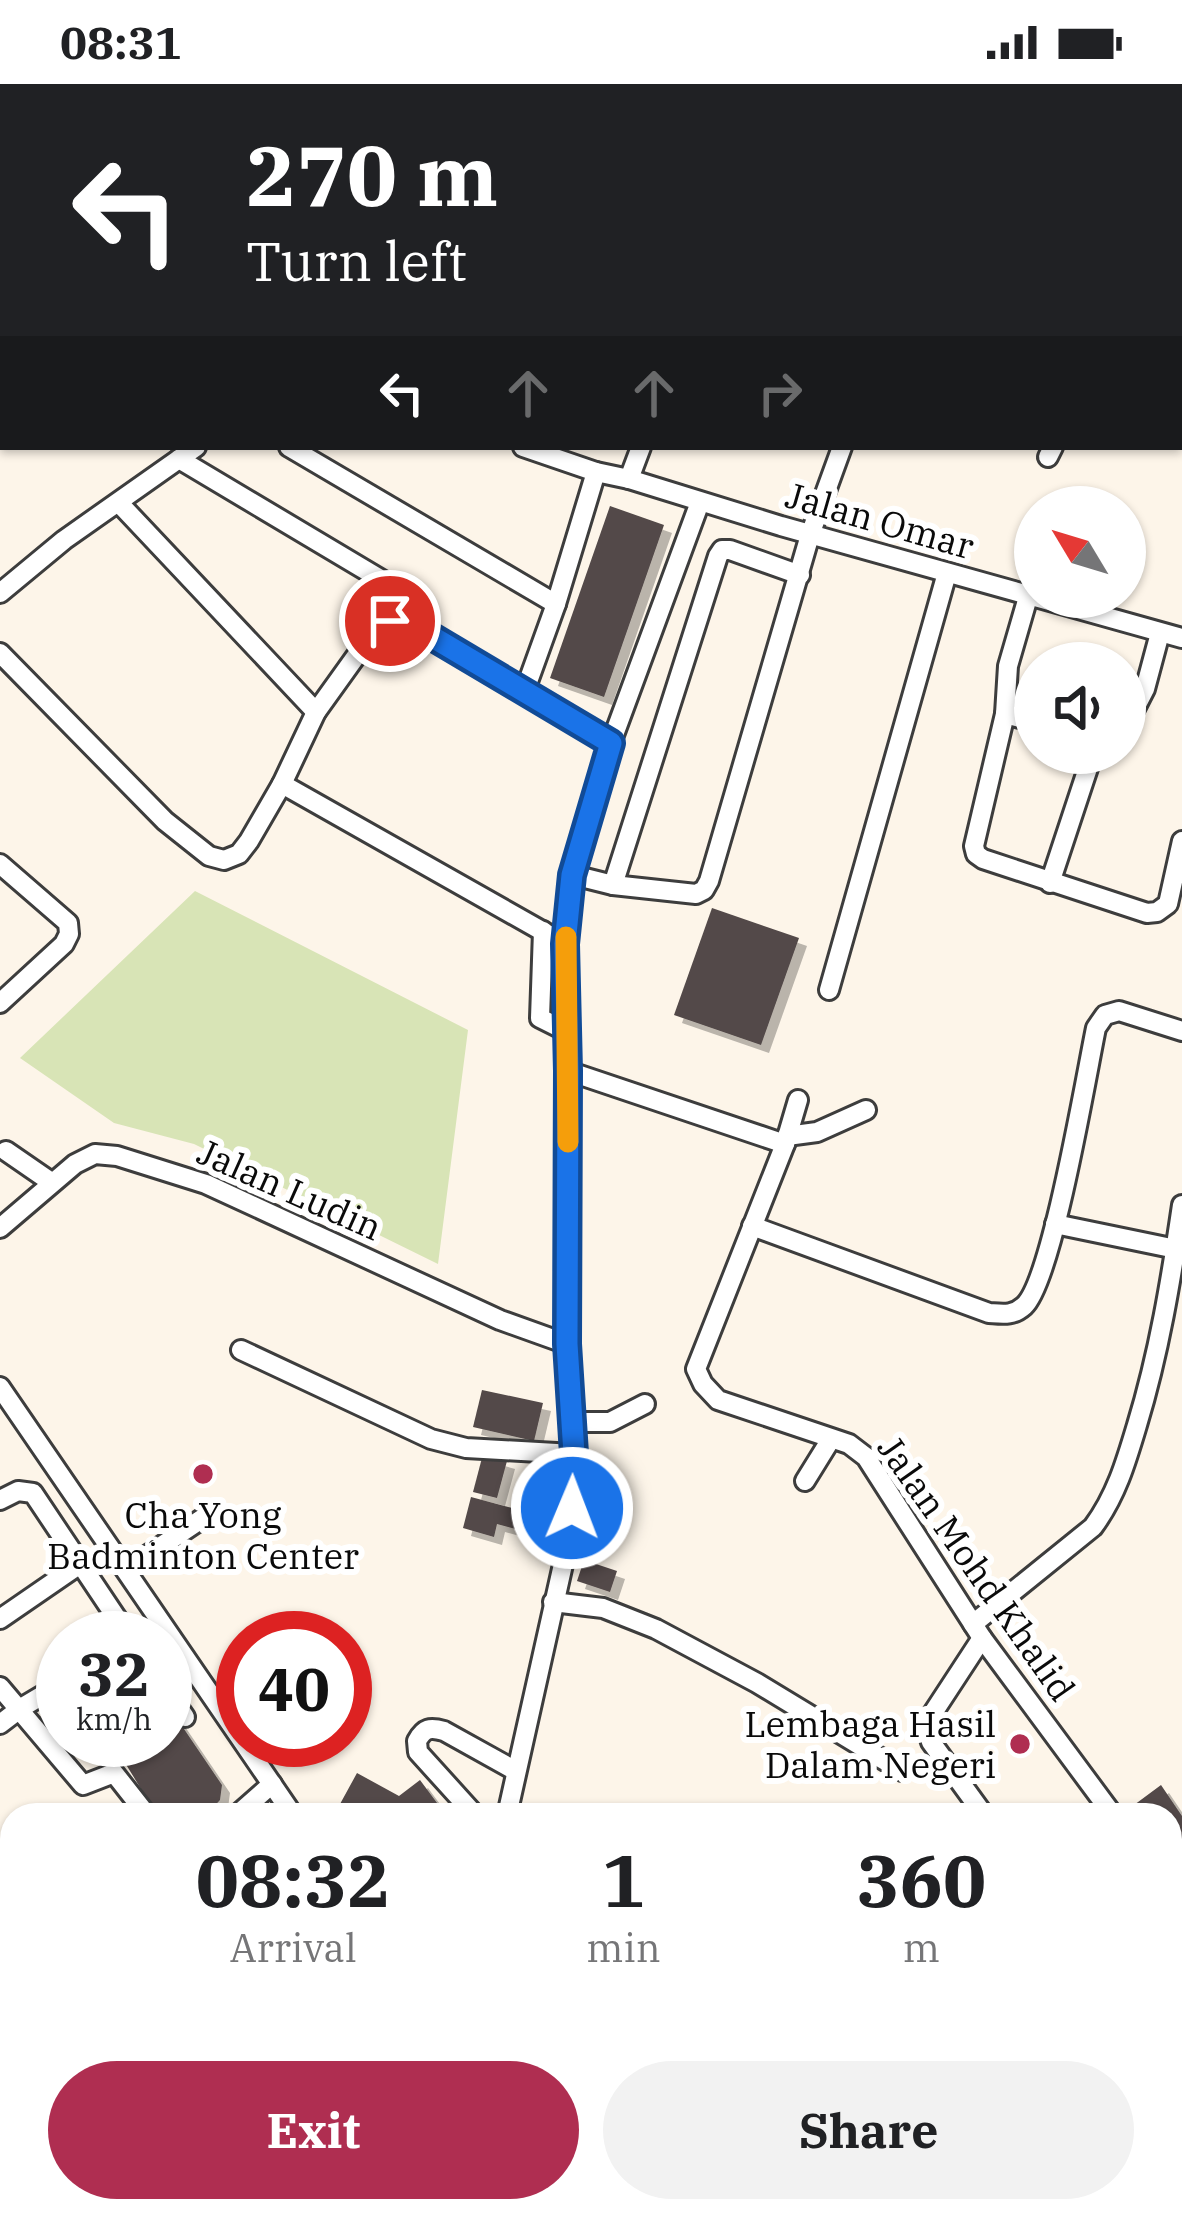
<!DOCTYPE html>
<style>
:root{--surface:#fff;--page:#f2f2f2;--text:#202124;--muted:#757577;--accent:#af2e51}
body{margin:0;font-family:"IBM Plex Serif",serif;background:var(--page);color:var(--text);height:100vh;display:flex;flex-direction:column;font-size:45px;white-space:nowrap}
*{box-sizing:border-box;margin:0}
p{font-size:39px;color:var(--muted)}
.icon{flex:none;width:66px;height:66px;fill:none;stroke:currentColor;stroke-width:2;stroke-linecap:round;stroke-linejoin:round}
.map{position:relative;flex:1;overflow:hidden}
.panel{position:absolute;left:0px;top:1719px;width:1182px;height:420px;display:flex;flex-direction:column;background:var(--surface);border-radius:36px 36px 0 0;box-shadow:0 3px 9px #0004}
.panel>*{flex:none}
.hud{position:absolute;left:0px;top:0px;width:1182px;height:366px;box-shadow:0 3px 9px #0004;background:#202124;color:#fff;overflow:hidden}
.needle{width:78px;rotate:308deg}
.controls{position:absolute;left:1014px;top:402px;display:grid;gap:24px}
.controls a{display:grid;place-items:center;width:132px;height:132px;border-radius:50%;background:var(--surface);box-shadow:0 3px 9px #0004;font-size:60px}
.speed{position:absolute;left:36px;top:1527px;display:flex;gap:24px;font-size:60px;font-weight:700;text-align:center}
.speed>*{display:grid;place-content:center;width:156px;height:156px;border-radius:50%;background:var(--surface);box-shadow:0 3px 9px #0004;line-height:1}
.speed small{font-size:30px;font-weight:400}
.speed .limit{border:18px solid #d22;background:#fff;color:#111}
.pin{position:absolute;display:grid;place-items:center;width:102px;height:102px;color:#fff;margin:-51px;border:6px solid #fff;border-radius:50%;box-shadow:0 3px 12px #0007}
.me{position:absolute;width:132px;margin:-66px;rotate:1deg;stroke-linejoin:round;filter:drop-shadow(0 0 9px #0008)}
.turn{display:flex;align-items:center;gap:42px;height:252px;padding:0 48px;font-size:54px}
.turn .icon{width:156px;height:156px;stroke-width:2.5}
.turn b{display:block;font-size:84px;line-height:102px}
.lanes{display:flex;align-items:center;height:114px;padding:0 48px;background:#0003;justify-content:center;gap:60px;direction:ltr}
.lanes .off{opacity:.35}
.eta{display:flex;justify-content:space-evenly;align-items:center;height:204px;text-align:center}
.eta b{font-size:72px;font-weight:800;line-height:84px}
.cta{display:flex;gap:24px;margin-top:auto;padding:24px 48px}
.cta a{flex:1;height:138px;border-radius:72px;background:var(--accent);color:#fff;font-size:48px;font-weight:800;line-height:138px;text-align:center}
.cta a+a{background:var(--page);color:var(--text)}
.status{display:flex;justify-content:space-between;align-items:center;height:84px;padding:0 60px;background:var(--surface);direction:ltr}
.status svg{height:33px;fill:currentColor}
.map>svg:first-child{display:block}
.green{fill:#d8e4b6}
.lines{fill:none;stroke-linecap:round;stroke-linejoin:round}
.stream{stroke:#3fabc2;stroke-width:6}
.building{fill:#524948;filter:url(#shadow)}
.minor-casing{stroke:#3d3d3d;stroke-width:24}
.major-casing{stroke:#1b1b1b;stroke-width:30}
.minor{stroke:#fff;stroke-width:18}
.major{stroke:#eeb069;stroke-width:24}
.route-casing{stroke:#114b97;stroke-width:30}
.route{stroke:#1a73e8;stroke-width:21}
.slow{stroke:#f59e0b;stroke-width:21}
.poi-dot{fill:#af2e51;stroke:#fff;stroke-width:4.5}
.labels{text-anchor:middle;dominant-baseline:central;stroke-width:12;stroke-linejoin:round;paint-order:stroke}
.street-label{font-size:36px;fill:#0a0a0a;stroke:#fff}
.poi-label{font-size:36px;fill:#0a0a0a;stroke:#fff}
</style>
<div class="status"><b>08:31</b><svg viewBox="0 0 49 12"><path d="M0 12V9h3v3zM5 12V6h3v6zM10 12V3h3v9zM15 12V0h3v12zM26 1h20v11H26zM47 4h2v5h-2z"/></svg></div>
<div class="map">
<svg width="1182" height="2139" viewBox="0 0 1182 2139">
<defs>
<filter id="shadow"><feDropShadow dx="8" dy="8" stdDeviation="0" flood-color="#0004"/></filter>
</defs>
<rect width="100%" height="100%" fill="#fdf5e9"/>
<path class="green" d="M 195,807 L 468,946 L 438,1180 L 194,1060 L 114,1039 L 20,974 Z"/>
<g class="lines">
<g class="stream">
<path d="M 108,3 L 112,0"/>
<path d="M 0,82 L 3,80"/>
</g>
</g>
<g class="building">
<path d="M 610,422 L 664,441 L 604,613 L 550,594 Z"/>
<path d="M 712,824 L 799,854 L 761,961 L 674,931 Z"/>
<path d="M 482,1306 L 543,1319 L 534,1357 L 473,1343 Z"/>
<path d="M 483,1370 L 507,1377 L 497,1414 L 473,1408 Z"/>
<path d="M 471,1413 L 546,1433 L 541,1452 L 497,1440 L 494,1453 L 463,1444 Z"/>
<path d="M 584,1476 L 617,1487 L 610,1508 L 577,1497 Z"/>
<path d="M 288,1536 L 301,1554 L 263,1554 Z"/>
<path d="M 243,1569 L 243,1599 L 229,1579 Z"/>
<path d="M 165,1617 L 222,1701 L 220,1716 L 206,1731 L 157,1731 L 111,1656 L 165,1656 Z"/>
<path d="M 357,1689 L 399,1712 L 420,1696 L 446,1731 L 334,1731 Z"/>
<path d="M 1161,1701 L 1182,1732 L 1182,1774 L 1170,1771 L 1170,1731 L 1141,1731 L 1134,1721 Z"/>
<path d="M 1170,1870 L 1182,1887 L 1182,1915 L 1170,1924 Z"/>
<path d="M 1182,1953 L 1182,1986 L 1170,1970 L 1170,1962 Z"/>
<path d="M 431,2127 L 515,2127 L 523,2139 L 436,2139 L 428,2130 Z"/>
<path d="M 575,2127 L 659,2127 L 665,2135 L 660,2139 L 584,2139 Z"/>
<path d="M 779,2127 L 863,2127 L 845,2139 L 761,2139 Z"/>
</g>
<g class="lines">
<g class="minor-casing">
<g id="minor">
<path d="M 144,0 L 146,3"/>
<path d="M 205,0 L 206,3"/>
<path d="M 603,0 L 606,3"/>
<path d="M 825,0 L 828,3"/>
<path d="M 484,3 L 489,0"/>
<path d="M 537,3 L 541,0"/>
<path d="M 917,3 L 920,0"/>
<path d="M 971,3 L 974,0"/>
<path d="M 1179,103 L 1182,99"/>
<path d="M 0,120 L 3,121"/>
<path d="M 0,284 L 3,282"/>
<path d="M 289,363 L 556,520"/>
<path d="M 523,363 L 596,388 L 629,395 L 781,442 L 1182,554"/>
<path d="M 1048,373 L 1053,363"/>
<path d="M 179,375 L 387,499"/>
<path d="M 629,395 L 641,363"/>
<path d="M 119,419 L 316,628"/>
<path d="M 0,509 L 64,456 L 196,363"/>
<path d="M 1028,513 L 1008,582 L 1005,630 L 974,762 L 976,770 L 983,775 L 1147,829 L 1157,828 L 1168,820 L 1182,757"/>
<path d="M 0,569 L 165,737 L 209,772 L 224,776 L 239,770 L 249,757 L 282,700 L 316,628 L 359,568 L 373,543 L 390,537 L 414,542 L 611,659"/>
<path d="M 525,606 L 556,520 L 596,388"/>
<path d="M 1005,630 L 1035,638"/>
<path d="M 1125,644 L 1145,605 L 1160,549"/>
<path d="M 282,700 L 565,860"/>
<path d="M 0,780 L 68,839 L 69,850 L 64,860 L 0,919"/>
<path d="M 573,791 L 613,801 L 696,810 L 704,806 L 709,797 L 810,451 L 842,363"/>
<path d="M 1050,799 L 1093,669"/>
<path d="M 613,801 L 718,472 L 722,466 L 730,466 L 800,491"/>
<path d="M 543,847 L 540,934 L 566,947"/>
<path d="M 829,906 L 947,489"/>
<path d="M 568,987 L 785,1060"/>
<path d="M 798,1016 L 785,1060 L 696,1285 L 703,1300 L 718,1316 L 849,1360 L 866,1373 L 982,1554 L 1113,1731"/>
<path d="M 787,1052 L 817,1048 L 866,1026"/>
<path d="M 6,1067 L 51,1098"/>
<path d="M 1055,1140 L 1176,1165"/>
<path d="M 752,1142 L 989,1229 C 1003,1230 1013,1232 1024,1222 C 1052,1197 1086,992 1096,944 L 1105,931 L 1119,927 L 1182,947"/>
<path d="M 0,1144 L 75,1080 L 95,1070 L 117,1072 L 206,1100 L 500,1236 L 567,1260"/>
<path d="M 241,1266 L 431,1355 L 466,1364 L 574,1370"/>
<path d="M 0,1303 L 293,1731"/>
<path d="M 571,1338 L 610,1338 L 645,1320"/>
<path d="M 805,1397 L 831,1355"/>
<path d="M 0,1416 L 18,1407 L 33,1409 L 130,1554"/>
<path d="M 127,1485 L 212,1428"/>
<path d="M 553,1518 L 603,1524 L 656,1545 L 757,1599 L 902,1687"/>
<path d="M 0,1535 L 80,1480"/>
<path d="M 973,1540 L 1093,1443 C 1116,1412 1126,1378 1137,1341 C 1159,1269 1171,1196 1182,1121"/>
<path d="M 982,1554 L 929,1635 L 927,1646 L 931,1658 L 984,1731"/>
<path d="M 0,1603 L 83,1701 L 114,1689 L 147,1731"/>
<path d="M 165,1604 L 185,1633"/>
<path d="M 0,1640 L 21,1624 L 63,1599"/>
<path d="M 237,1731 L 272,1700"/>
<path d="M 475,1731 L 418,1668 L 417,1657 C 424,1644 430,1643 444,1647 L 516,1687"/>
<path d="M 507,1731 L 566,1467 L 572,1424 L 574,1370 L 567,1260 L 568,987 L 565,860 L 573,791 L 611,659 L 700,418"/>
<path d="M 1170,1812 L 1182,1830"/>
<path d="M 1170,1934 L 1182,1925"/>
<path d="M 0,1968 L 12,1955"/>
<path d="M 1170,1989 L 1182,2006"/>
<path d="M 0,2033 L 12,2045"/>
<path d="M 1170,2107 L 1182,2099"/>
<path d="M 95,2127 L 107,2139"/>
<path d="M 554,2127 L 561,2139"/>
<path d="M 669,2127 L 677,2139"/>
<path d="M 1022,2127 L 1031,2139"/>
<path d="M 1152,2127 L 1161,2139"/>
<path d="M 386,2139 L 396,2127"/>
<path d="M 693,2139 L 711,2127"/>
<path d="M 903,2139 L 921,2127"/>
</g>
</g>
<g class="major-casing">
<g id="major">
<path d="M 48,3 L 52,0"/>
<path d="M 0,38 L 3,36"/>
</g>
</g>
<use href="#minor" class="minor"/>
<use href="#major" class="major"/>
</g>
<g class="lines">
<g class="route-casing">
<path id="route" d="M 390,537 L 414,542 L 611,659 L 572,791 L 565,860 L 568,987 L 567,1260 L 574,1370 L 572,1424"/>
</g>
<use href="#route" class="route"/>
<path class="slow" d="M 566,853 L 568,1058"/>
</g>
<g class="poi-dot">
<circle cx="203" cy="1390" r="12"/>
<circle cx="1020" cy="1660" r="12"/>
</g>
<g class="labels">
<g class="street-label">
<text transform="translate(880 436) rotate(16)">Jalan Omar</text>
<text transform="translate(290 1105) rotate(24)">Jalan Ludin</text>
<text transform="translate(977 1484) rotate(55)">Jalan Mohd Khalid</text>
</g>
<g class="poi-label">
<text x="203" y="1430">Cha Yong<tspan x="203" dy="41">Badminton Center</tspan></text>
<text x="996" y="1639" text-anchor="end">Lembaga Hasil<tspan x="996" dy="41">Dalam Negeri</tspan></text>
</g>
</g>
</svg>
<div class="controls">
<a><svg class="needle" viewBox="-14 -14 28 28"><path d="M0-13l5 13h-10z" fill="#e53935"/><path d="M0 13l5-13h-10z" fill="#757577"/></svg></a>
<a><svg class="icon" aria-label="sound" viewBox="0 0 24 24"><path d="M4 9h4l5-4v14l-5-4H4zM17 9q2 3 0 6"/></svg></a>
</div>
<div class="speed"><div>32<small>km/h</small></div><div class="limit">40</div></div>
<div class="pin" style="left:390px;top:537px;background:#d93025"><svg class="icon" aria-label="arrive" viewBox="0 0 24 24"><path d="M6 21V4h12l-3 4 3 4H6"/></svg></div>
<svg class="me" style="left:572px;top:1424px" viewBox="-20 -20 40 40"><circle r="17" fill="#1a73e8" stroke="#fff" stroke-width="3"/><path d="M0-11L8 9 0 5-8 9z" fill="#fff"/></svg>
<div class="hud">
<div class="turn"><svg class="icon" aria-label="left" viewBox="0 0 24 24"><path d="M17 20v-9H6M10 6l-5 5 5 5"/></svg><div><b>270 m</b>Turn left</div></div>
<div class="lanes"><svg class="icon" aria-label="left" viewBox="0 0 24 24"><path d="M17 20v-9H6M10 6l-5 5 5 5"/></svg><svg class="icon off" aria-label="ahead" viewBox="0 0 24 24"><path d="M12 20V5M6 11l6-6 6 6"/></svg><svg class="icon off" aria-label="ahead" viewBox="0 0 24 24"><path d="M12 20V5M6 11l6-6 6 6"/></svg><svg class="icon off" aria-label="right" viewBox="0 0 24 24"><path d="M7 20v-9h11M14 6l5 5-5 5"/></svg></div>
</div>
<section class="panel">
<div class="eta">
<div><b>08:32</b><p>Arrival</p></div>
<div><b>1</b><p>min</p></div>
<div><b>360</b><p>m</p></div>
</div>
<div class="cta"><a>Exit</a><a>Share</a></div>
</section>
</div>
